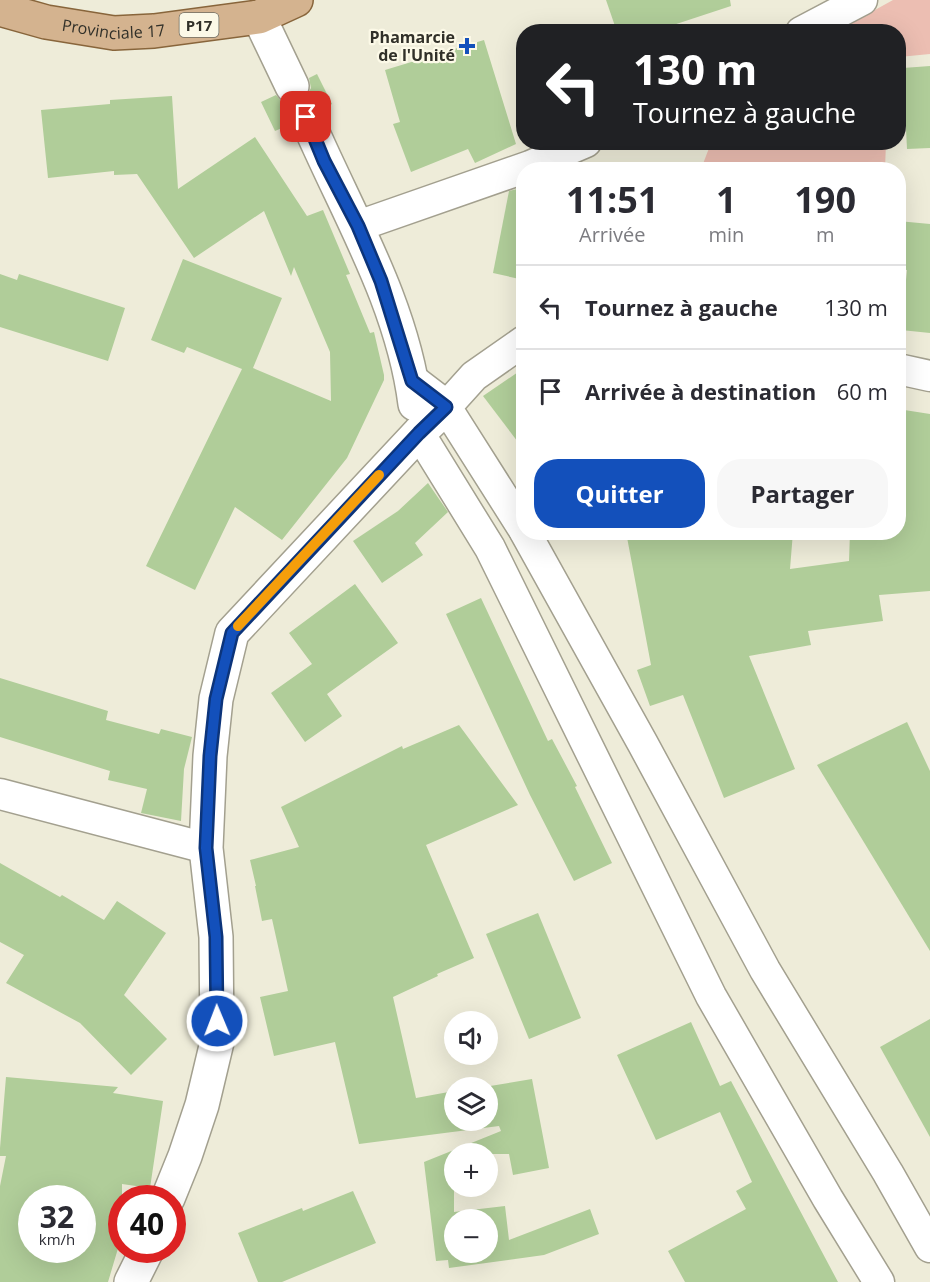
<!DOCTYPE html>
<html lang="fr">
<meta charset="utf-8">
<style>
:root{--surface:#fff;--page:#f7f7f7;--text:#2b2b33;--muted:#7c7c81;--line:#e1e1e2;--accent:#1350bb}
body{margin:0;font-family:"Open Sans",sans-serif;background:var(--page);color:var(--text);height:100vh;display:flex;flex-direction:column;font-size:22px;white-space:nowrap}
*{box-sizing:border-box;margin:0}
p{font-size:20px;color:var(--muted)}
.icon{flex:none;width:33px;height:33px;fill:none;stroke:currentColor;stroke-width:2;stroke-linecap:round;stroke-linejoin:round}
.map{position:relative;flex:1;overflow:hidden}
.sheet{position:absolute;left:516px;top:162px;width:390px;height:378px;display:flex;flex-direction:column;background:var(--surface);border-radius:24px;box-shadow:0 6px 24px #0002}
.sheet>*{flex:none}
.guide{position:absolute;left:516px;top:24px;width:390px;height:126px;border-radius:24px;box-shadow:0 6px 24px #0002;background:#202124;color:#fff;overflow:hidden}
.tools{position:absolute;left:444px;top:1011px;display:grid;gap:12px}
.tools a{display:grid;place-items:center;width:54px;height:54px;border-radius:50%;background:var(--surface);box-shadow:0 6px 24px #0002;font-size:30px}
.speed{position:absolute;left:18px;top:1185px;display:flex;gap:12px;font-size:30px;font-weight:700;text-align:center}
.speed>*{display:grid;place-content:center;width:78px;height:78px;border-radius:50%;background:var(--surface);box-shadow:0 6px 24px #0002;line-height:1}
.speed small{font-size:15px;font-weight:400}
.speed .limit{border:9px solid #d22;background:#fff;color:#111}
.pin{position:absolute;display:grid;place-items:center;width:51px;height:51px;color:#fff;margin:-26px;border-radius:12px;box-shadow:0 3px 9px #0006}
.me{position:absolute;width:66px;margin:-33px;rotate:359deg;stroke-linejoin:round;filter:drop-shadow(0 0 4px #0008)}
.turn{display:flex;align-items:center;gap:21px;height:126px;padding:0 18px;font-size:27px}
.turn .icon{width:78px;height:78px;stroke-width:2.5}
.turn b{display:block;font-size:42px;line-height:51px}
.eta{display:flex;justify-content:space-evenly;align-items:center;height:102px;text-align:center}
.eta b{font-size:36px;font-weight:700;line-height:42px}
.action{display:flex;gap:12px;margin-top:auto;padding:12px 18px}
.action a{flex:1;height:69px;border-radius:24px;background:var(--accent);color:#fff;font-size:24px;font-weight:700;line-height:69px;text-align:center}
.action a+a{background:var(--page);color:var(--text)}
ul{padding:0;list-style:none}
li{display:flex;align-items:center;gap:18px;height:84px;padding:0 18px;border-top:2px solid var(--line)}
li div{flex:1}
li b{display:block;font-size:22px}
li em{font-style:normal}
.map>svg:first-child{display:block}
.grass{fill:#ecbeb2}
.building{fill:#b0cd99;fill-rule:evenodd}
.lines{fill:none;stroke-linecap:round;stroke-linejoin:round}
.street-casing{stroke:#a3a08f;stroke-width:33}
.secondary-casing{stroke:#a3a08f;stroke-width:36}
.primary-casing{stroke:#88653b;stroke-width:36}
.street{stroke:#fff;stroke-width:30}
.secondary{stroke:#fff;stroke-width:33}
.primary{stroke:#d4b38f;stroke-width:33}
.route-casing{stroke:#0c347a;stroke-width:15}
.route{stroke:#1350bb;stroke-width:10}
.slow{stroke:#f59e0b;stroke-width:10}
.poi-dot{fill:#1350bb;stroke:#fcf9e7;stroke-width:2}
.labels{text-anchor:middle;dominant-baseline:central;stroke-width:4.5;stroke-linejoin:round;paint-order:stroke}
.shield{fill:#fcf9e7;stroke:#6e6c62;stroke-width:1.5}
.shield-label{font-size:15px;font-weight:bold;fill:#313029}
.street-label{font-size:16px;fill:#313029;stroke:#fcf9e7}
.poi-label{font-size:16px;font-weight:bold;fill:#313029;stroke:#fcf9e7;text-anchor:end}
</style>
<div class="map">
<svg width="930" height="1282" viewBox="0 0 930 1282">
<rect width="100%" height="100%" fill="#eeecd9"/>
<g class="grass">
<path d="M 893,0 L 930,0 L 930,54 L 899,57 L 898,32 L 837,31 Z"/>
<path d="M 711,143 L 886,143 L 885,169 L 701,169 Z"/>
</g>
<g class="building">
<path d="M 606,0 L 730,0 L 731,6 L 652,32 L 617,32 Z"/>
<path d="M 484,40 L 516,144 L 475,163 L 468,149 L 411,172 L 393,124 L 400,122 L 385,70 Z"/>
<path d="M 930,66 L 930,148 L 907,149 L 903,68 Z"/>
<path d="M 317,74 L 332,104 L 323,109 L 316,102 L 305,99 L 311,88 L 309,78 Z"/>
<path d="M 276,95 L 282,102 L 293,104 L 287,114 L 289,125 L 275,131 L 261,102 Z"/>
<path d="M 172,96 L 178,189 L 255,137 L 307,216 L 323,210 L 350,274 L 346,275 L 370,333 L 374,332 L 384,375 L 384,380 L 347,458 L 282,540 L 235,507 L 195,590 L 146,566 L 242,369 L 187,347 L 184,353 L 151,340 L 183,259 L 282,298 L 253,368 L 331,401 L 330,352 L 294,267 L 291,276 L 264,211 L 194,258 L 137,174 L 114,175 L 114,171 L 48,178 L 41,110 L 110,104 L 110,100 Z"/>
<path d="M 517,189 L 524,190 L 524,280 L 493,273 L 509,191 Z"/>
<path d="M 898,221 L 930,224 L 930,333 L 901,330 L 907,270 L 898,269 Z"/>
<path d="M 0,274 L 17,280 L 19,274 L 125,308 L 108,361 L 0,327 Z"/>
<path d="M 524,368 L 524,450 L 483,396 Z"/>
<path d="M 898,409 L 930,414 L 930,591 L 879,595 L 883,621 L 808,631 L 811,645 L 749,656 L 795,769 L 724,798 L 683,695 L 650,706 L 637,670 L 651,665 L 626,532 L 793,532 L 790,569 L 849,561 L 850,532 L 898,532 Z"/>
<path d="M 428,483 L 448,512 L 415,543 L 423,555 L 382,583 L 353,541 L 398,511 Z"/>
<path d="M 355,584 L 398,643 L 327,694 L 342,716 L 305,742 L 271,693 L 312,664 L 289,633 Z"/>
<path d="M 481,598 L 548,741 L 552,739 L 577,786 L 575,787 L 612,863 L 574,881 L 530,795 L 446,614 Z"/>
<path d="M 0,678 L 108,711 L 106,720 L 159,734 L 161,729 L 192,737 L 184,769 L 181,821 L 141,813 L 147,789 L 108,780 L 110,771 L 0,737 Z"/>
<path d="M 907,722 L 930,771 L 930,951 L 817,765 Z"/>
<path d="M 459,725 L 518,805 L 426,845 L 474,958 L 437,974 L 438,976 L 393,997 L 416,1098 L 454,1091 L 454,1120 L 488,1120 L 488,1088 L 478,1088 L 532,1079 L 549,1168 L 513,1175 L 509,1154 L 454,1154 L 454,1212 L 505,1206 L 509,1240 L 590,1209 L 599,1234 L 544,1255 L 449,1268 L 448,1260 L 436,1261 L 424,1162 L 501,1131 L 499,1126 L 359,1144 L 335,1042 L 274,1056 L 260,997 L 288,991 L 272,919 L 262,921 L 255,886 L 256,886 L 250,860 L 299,847 L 281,807 L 402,746 L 403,749 ZM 454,1220 L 488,1220 L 488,1252 L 454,1252 Z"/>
<path d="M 0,863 L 60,897 L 62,895 L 104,920 L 117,901 L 166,933 L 124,995 L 167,1039 L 131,1075 L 80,1023 L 6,983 L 24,955 L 0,942 Z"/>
<path d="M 538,913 L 581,1018 L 529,1039 L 486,934 Z"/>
<path d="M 930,1019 L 930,1137 L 880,1047 Z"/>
<path d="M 691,1022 L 720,1086 L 731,1081 L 838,1282 L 685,1282 L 668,1251 L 746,1209 L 736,1191 L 752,1182 L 720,1112 L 656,1140 L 617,1055 Z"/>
<path d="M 6,1077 L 118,1087 L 113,1093 L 163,1101 L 150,1188 L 122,1184 L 122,1235 L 108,1282 L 0,1282 L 0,1186 L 6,1156 L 0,1156 L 0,1148 ZM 32,1198 L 82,1198 L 82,1250 L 32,1250 Z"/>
<path d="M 353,1191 L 376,1243 L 282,1282 L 258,1282 L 238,1233 L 302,1208 L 303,1211 Z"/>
</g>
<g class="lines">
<g class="street-casing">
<g id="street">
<path d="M 801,32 L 862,0"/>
<path d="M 358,226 L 530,166 L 586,142"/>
<path d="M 524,341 L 474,376 L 446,407 L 524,530"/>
<path d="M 898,369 L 930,376"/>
<path d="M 419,433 L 490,548 L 711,996 L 828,1199 L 879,1282"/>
<path d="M 525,532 L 643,744 L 765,970 L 888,1173 L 930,1247"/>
<path d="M 0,794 L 206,848"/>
</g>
</g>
<g class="secondary-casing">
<g id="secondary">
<path d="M 259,17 L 292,86"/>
<path d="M 306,117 C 346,211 402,301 415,404"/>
<path d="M 168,1198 L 185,1156 L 202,1105 L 217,1042 L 216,937 L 206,848 L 210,756 L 216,699 L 232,633 L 419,433 L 446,407 L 412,381"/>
<path d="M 131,1282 L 147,1250"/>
</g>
</g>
<g class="primary-casing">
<g id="primary">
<path id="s1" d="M 0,9 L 46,22 L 114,33 L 154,31 L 259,17 L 296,0"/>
</g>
</g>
<use href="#street" class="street"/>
<use href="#secondary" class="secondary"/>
<use href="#primary" class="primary"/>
</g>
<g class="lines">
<g class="route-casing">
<path id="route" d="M 217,1021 L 216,937 L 206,848 L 210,756 L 216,699 L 232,633 L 419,433 L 446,407 L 412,381 L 381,281 L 358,226 L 324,161 L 306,117"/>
</g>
<use href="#route" class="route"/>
<path class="slow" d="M 238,626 L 379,475"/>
</g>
<path class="poi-dot" d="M464 37h6v6h6v6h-6v6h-6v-6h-6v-6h6z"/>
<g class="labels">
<rect class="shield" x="179.5" y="13" width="39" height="24" rx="4.5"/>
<g class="shield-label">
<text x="199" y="25">P17</text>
</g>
<g class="street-label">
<text stroke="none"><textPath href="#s1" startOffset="116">Provinciale 17</textPath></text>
</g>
<g class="poi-label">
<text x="455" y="37">Phamarcie<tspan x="455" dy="18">de l'Unité</tspan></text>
</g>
</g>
</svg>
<div class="tools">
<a><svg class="icon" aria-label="sound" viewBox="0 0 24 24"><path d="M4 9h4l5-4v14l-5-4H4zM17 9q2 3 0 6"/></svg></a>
<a><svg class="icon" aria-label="layers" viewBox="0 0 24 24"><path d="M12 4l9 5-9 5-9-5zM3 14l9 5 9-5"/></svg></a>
<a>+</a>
<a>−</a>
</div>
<div class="speed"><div>32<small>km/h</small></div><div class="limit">40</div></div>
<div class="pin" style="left:306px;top:117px;background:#d93025"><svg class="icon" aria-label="arrive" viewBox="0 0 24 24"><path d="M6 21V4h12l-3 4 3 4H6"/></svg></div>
<svg class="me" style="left:217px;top:1021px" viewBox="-20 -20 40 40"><circle r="17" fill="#1350bb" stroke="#fff" stroke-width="3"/><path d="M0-11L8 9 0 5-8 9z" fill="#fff"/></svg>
<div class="guide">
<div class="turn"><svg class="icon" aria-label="left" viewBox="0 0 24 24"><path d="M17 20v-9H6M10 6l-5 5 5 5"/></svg><div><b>130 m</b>Tournez à gauche</div></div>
</div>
<section class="sheet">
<div class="eta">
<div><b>11:51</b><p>Arrivée</p></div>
<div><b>1</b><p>min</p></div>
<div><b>190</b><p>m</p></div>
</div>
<ul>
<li><svg class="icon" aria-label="left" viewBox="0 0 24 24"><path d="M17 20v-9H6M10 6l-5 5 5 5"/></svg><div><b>Tournez à gauche</b></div><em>130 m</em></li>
<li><svg class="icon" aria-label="arrive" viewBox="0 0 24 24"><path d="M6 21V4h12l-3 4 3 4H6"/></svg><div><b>Arrivée à destination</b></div><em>60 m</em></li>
</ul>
<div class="action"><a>Quitter</a><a>Partager</a></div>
</section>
</div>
